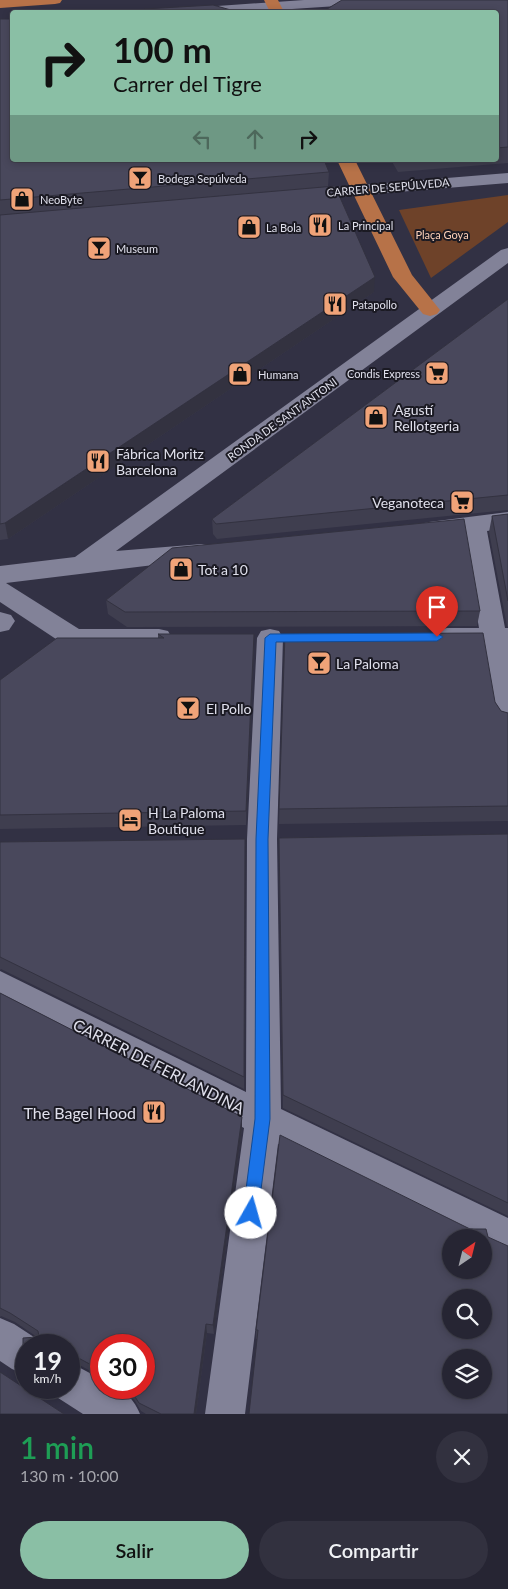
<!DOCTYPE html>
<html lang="es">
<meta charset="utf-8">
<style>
:root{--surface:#262533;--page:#32313f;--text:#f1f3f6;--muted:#a4a5ac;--line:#42424e;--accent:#8abfa5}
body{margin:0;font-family:Lato,sans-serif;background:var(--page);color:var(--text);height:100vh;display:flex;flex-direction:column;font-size:19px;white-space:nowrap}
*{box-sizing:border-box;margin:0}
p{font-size:16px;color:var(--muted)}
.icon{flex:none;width:28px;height:28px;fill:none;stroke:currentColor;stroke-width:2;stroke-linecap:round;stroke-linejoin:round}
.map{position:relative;height:1414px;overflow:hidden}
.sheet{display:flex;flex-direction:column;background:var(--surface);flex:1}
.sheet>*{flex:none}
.hud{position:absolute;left:10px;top:10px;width:489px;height:152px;border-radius:5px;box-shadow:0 2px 8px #0003,0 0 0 1px var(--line);background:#8abfa5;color:#111;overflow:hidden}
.needle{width:32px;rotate:35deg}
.buttons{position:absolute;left:442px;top:1229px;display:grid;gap:10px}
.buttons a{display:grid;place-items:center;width:50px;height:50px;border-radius:50%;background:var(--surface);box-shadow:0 2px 8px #0003,0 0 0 1px var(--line);font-size:25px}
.speed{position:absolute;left:15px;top:1334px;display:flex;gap:10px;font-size:25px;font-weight:700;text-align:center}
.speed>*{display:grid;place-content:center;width:65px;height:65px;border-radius:50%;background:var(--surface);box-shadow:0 2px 8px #0003,0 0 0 1px var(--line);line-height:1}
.speed small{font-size:12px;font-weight:400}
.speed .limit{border:8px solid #d22;background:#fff;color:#111}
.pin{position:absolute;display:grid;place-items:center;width:42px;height:42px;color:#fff;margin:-51px -21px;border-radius:50% 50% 50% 0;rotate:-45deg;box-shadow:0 0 5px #0007}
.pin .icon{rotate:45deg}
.me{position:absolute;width:55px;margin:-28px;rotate:7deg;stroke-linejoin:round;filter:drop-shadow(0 0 4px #0008)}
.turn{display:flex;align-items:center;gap:18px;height:105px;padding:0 20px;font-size:22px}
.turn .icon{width:65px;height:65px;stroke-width:2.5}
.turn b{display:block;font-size:35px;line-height:42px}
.lanes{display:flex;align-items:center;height:48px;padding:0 20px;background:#0003;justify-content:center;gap:25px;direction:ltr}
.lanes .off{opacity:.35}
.round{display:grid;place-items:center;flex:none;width:52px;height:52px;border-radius:26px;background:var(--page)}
.summary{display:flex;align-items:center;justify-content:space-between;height:85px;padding:0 20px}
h1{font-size:30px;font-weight:600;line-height:38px;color:#1e9e55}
.button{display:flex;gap:10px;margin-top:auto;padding:10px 20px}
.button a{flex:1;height:58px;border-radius:30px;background:var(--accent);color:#111;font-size:20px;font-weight:600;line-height:58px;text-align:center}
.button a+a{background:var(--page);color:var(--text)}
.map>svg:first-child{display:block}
.green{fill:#6e4229}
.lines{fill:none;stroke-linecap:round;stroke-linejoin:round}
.minor{fill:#828298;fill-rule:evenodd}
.major{fill:#b77248;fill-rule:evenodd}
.wall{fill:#3f3e4f}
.shaded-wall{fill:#333240}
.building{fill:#49485c;stroke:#333240;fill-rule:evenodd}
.route{fill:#1a73e8;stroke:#114b97}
.labels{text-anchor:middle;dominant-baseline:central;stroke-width:4;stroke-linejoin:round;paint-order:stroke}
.far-poi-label{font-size:11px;fill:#e0e0ec;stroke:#1b1a23;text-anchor:start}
.far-street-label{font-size:11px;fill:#e0e0ec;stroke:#1b1a23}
.far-park-label{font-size:11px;fill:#fdd1b9;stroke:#1b1a23}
.poi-label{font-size:14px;fill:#e0e0ec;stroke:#1b1a23;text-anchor:start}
.near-street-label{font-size:16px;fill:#e0e0ec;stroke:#1b1a23}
.near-poi-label{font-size:16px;fill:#e0e0ec;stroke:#1b1a23;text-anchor:end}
</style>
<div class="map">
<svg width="508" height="1414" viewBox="0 0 508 1414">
<rect width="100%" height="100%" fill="#323144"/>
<path class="green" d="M 508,195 L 508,222 L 431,278 L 399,210 Z"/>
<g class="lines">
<g class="minor">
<path d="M 304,0 L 375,0 L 373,3 L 368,4 L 246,12 L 182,12 L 184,9 L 189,8 Z"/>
<path d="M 508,173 L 508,183 L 300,200 L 294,199 L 291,195 L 294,191 L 300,190 Z"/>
<path d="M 508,248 L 508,263 L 116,551 L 202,544 L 211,546 L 214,552 L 211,558 L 6,583 L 79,629 L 159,629 L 168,631 L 172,638 L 168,645 L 159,647 L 74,647 L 65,645 L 0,602 L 0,566 L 75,557 L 501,250 Z"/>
<path d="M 508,512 L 508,528 L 487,531 L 505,628 L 508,628 L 508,728 L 498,724 L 494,717 L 482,646 L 447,646 L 438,644 L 434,637 L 438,630 L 447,628 L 479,628 L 463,534 L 429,538 L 420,536 L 417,530 L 420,524 L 429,522 Z"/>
<path d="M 0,612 L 11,615 L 15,621 L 9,630 L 0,632 Z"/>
<path d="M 270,629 L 279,631 L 283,638 L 277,839 L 281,1109 L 508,1218 L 508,1257 L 484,1246 L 484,1238 L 467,1238 L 278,1144 L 245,1414 L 205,1414 L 244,1128 L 0,1002 L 0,971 L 246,1092 L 247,839 L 257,638 L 261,631 Z"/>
<path d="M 0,1318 L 14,1324 L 40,1341 L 42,1345 L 26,1345 L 26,1375 L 12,1369 L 0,1361 Z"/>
<path d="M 69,1362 L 101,1379 L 101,1388 C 122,1388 132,1395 140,1414 L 83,1414 L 55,1396 L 51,1388 L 69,1388 Z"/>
</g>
<g class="major">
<path d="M 0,0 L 62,0 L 60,3 L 55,4 L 0,8 Z"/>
<path d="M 264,0 L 278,0 L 284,12 L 270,12 Z"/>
<path d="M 337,160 L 355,160 L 412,275 L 440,310 L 437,314 L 430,316 L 423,314 L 393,277 Z"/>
</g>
</g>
<g class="wall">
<path d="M 508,0 L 508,163 L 398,172 L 391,160 L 496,160 L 496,12 Z"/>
<path d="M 0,19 L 329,172 L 328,186 L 374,292 L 8,539 L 0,540 Z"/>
<path d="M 508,299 L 508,510 L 217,539 L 213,534 L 212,519 Z"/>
<path d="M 508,514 L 508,627 L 507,626 L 489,532 L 492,516 Z"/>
<path d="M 106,600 L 480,611 L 477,626 L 127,627 L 108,614 Z"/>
<path d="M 158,634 L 254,649 L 246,825 L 0,829 L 0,680 L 158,638 Z"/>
<path d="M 285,634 L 495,702 L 501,711 L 508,713 L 508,821 L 279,824 Z"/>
<path d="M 508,834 L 508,1216 L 283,1108 L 279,853 L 279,838 Z"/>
<path d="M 245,839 L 244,1089 L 1,969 L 0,970 L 0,842 Z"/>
<path d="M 0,993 L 242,1117 L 242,1129 L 214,1334 L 207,1333 L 196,1414 L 146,1414 L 141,1411 L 135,1401 L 127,1392 L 114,1388 L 144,1388 L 144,1345 L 101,1345 L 101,1382 L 100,1376 L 70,1360 L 69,1361 L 69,1345 L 26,1345 L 26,1355 L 23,1349 L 23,1338 L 37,1337 L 15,1322 L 1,1316 L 0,1317 Z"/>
<path d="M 470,1229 L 488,1237 L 257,1339 L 256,1339 L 256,1330 Z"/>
</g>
<g class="shaded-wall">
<path d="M 375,277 L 374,292 L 8,539 L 5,523 Z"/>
<path d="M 254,634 L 254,649 L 246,825 L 246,811 Z"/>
<path d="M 242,1117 L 242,1129 L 214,1334 L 213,1325 Z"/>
<path d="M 206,1324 L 207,1333 L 196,1414 L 194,1414 Z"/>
</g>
<g class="building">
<path d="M 342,0 L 508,0 L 508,147 L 496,148 L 496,12 L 322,12 Z"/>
<path d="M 213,5 L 238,12 L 144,12 L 144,9 Z"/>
<path d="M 0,19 L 12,19 L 12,160 L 324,160 L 329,172 L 0,200 Z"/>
<path d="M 335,186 L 375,277 L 5,523 L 0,524 L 0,215 Z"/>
<path d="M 508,299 L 508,495 L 216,524 L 212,519 Z"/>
<path d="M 508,514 L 508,601 L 492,516 Z"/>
<path d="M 464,519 L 480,611 L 125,612 L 106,600 L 172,548 Z"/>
<path d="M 483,633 L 495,702 L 501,711 L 508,713 L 508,806 L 279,809 L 285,634 Z"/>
<path d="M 158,634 L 254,634 L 246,811 L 0,815 L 0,680 L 57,638 L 164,638 Z"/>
<path d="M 508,834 L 508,1203 L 283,1095 L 279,838 Z"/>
<path d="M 245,839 L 244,1077 L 0,957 L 0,842 Z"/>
<path d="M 0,993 L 242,1117 L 213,1325 L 206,1324 L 194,1414 L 161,1414 L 139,1403 L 132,1392 L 128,1388 L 144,1388 L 144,1345 L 101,1345 L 101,1378 L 100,1378 L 99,1369 L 69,1353 L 69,1345 L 26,1345 L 26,1350 L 23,1349 L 23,1338 L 39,1337 L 38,1331 L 10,1313 L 0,1308 Z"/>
<path d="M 280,1135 L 470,1229 L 486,1229 L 488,1237 L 508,1246 L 508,1414 L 249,1414 L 258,1330 L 256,1330 ZM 451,1238 L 484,1238 L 484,1270 L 451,1270 ZM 451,1298 L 484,1298 L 484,1330 L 451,1330 ZM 451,1358 L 484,1358 L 484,1390 L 451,1390 Z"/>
<path d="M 0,1372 L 64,1414 L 0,1414 Z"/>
</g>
<path class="route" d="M 437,633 L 443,637 L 437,641 L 276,642 L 268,839 L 270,1119 L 258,1213 L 256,1219 L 251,1221 L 245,1219 L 243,1213 L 255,1119 L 256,839 L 265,638 L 270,634 Z"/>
<defs>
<g id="bar-square" transform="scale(1.25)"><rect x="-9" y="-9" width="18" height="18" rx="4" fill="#f0a378" stroke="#1b1a23"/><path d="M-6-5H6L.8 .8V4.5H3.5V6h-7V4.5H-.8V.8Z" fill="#111"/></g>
<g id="shop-square" transform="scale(1.25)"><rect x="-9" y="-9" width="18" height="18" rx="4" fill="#f0a378" stroke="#1b1a23"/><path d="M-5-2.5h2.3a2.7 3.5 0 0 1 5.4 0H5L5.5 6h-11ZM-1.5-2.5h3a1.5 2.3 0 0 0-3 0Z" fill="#111"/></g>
<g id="restaurant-square" transform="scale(1.25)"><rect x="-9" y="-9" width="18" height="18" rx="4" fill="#f0a378" stroke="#1b1a23"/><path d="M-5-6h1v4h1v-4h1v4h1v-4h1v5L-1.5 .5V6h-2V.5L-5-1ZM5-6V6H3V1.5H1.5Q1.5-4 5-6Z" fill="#111"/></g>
<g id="supermarket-square" transform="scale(1.25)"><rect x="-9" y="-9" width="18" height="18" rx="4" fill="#f0a378" stroke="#1b1a23"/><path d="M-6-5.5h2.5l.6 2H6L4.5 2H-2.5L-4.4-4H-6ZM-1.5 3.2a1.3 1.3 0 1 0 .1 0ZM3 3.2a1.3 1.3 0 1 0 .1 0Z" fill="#111"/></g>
<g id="hotel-square" transform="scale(1.25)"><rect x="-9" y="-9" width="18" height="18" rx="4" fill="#f0a378" stroke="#1b1a23"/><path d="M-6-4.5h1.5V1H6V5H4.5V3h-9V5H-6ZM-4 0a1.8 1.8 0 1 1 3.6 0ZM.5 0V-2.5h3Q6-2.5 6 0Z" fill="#111"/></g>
</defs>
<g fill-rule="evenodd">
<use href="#bar-square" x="140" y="178"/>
<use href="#shop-square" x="22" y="199"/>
<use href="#restaurant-square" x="320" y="225"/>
<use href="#shop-square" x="249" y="227"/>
<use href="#bar-square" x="99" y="248"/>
<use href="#restaurant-square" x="335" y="304"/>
<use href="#supermarket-square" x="437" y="373"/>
<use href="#shop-square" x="240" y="374"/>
<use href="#shop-square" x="376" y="417"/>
<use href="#restaurant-square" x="98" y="461"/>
<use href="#supermarket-square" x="462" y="502"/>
<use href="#shop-square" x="181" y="569"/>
<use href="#bar-square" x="319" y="663"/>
<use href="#bar-square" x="188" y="708"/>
<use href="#hotel-square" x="130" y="820"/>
<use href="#restaurant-square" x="154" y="1112"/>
</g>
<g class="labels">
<g class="far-poi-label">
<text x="158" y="178">Bodega Sepúlveda</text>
<text x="40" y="199">NeoByte</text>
<text x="338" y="225">La Principal</text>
<text x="266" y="227">La Bola</text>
<text x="116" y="248">Museum</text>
<text x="352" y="304">Patapollo</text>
<text x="420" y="373" text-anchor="end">Condis Express</text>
<text x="258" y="374">Humana</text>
</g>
<g class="far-street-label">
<text transform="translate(388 187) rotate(-5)">CARRER DE SEPÚLVEDA</text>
<text transform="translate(282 419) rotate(-36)">RONDA DE SANT ANTONI</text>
</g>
<g class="far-park-label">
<text x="442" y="234">Plaça Goya</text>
</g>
<g class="poi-label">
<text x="394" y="409">Agustí<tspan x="394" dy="16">Rellotgeria</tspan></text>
<text x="116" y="453">Fábrica Moritz<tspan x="116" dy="16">Barcelona</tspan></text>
<text x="444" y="502" text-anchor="end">Veganoteca</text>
<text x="198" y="569">Tot a 10</text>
<text x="336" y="663">La Paloma</text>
<text x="206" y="708">El Pollo</text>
<text x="148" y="812">H La Paloma<tspan x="148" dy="16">Boutique</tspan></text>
</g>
<g class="near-street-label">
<text transform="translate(159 1066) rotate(27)">CARRER DE FERLANDINA</text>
</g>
<g class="near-poi-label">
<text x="136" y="1112">The Bagel Hood</text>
</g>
</g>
</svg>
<div class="buttons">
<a><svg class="needle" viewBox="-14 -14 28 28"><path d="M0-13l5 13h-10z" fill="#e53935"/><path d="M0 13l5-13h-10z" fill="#a4a5ac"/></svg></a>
<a><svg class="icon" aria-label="search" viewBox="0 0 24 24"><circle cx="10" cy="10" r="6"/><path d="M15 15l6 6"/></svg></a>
<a><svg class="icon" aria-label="layers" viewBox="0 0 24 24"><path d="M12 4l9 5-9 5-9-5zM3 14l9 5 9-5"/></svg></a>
</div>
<div class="speed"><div>19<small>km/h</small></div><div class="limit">30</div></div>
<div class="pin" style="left:437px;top:637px;background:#d93025"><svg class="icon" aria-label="arrive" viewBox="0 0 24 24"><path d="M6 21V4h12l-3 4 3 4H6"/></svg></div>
<svg class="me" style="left:251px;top:1213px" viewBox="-20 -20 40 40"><circle r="19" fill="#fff"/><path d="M0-13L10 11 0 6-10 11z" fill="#1a73e8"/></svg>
<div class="hud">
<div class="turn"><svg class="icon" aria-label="right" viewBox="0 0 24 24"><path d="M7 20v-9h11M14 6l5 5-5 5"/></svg><div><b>100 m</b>Carrer del Tigre</div></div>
<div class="lanes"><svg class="icon off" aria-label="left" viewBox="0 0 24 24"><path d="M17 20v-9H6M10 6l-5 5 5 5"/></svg><svg class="icon off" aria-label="ahead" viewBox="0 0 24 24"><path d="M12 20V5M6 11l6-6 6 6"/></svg><svg class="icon" aria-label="right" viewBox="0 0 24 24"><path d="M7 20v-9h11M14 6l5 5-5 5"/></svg></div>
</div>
</div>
<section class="sheet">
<div class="summary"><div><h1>1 min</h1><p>130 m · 10:00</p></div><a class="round"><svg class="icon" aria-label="close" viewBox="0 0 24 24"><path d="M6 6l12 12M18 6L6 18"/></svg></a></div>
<div class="button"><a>Salir</a><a>Compartir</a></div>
</section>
